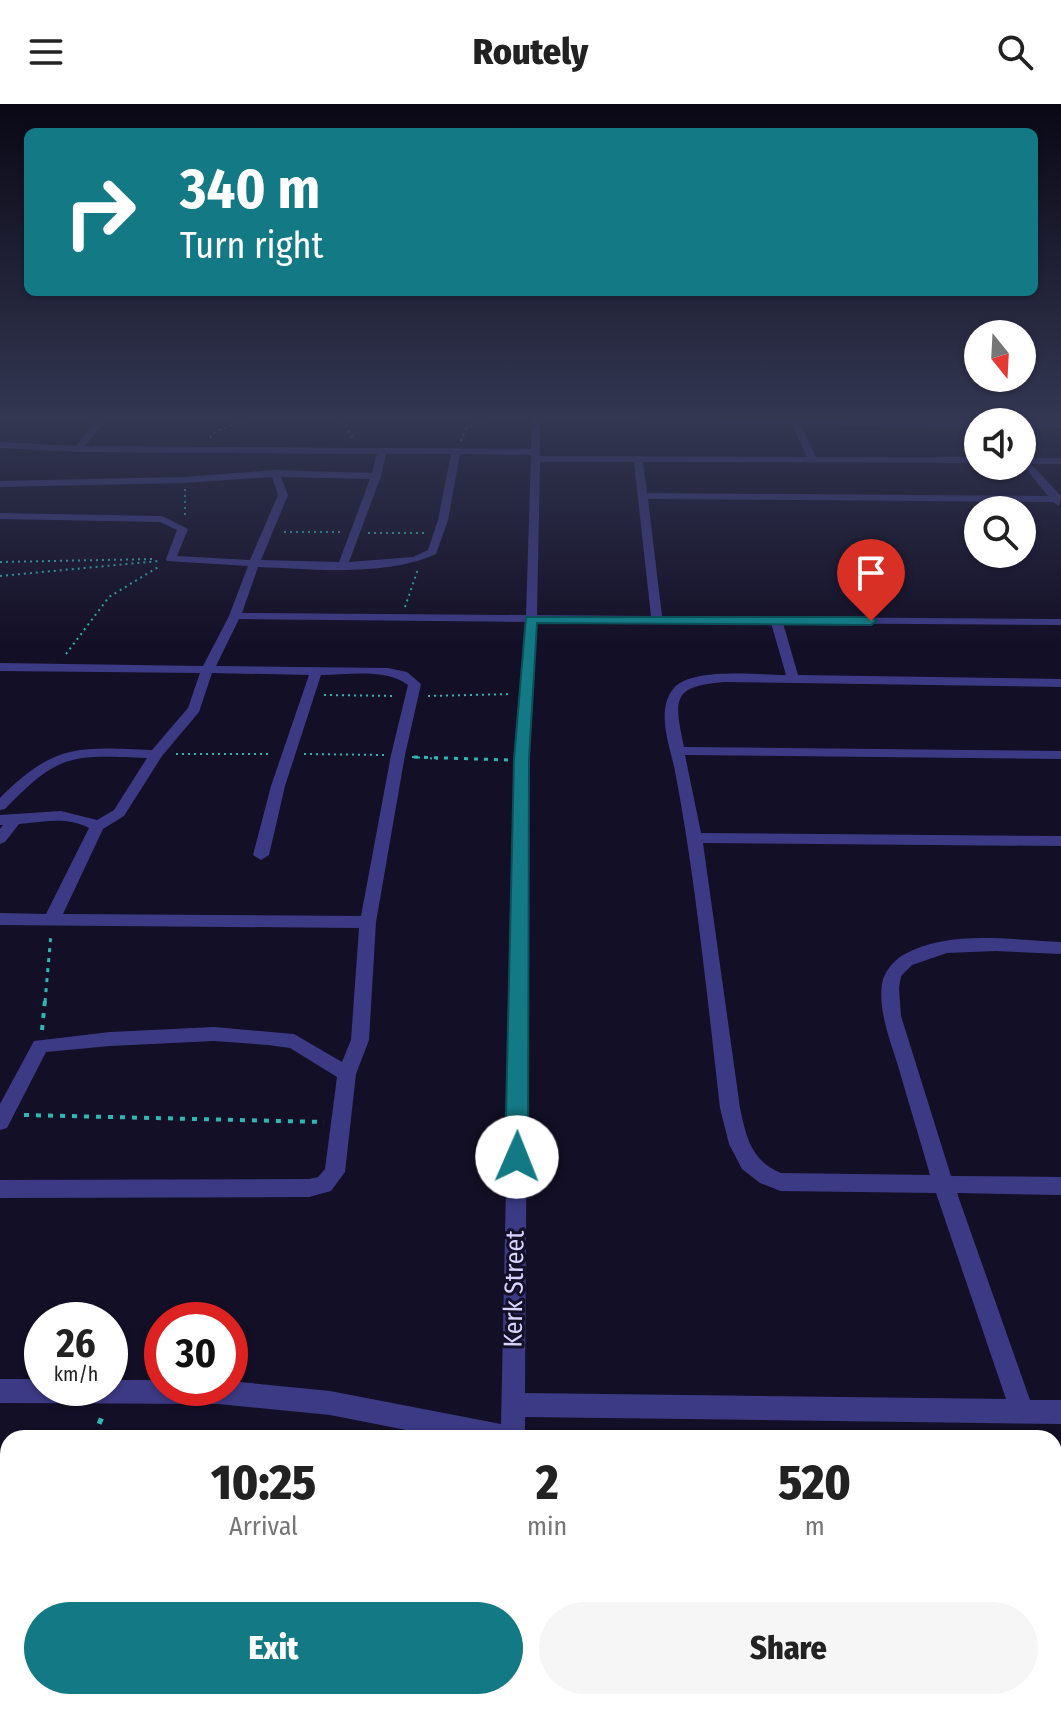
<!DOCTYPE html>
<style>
:root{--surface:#fff;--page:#f6f6f6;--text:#222;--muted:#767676;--accent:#137a85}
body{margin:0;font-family:"Fira Sans Condensed",sans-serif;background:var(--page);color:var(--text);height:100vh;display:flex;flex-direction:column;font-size:30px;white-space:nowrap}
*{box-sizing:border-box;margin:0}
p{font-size:26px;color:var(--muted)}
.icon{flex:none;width:44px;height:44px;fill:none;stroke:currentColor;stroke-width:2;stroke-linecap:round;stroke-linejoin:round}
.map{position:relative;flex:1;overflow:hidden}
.details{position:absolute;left:0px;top:1326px;width:1062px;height:280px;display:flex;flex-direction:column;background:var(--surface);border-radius:24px 24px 0 0;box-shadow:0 2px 6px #0004}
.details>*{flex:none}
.guide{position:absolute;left:24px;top:24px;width:1014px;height:168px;border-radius:12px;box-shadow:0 2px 6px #0004;background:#137a85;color:#fff;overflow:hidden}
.needle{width:52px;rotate:162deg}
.buttons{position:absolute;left:964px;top:216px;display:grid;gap:16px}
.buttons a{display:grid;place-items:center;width:72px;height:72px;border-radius:50%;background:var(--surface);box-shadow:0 2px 6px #0004;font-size:40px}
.speed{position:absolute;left:24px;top:1198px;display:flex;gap:16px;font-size:40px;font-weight:700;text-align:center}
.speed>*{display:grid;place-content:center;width:104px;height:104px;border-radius:50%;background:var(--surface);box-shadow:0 2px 6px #0004;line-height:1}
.speed small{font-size:20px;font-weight:400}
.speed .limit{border:12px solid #d22;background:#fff;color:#111}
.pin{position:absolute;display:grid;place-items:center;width:68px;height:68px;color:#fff;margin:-82px -34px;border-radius:50% 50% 50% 0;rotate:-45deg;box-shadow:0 0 8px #0007}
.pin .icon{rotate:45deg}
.me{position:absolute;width:88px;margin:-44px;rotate:1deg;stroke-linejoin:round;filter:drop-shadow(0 0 6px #0008)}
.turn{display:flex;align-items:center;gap:28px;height:168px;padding:0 24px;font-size:36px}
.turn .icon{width:104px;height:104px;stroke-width:2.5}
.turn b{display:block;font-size:56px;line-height:68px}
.eta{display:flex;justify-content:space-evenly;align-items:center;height:136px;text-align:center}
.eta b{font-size:48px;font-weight:800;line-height:56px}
.cta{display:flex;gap:16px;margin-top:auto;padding:16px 24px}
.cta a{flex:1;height:92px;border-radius:48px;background:var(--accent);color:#fff;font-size:32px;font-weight:800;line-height:92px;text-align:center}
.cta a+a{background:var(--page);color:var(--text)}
header{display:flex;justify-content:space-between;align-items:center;height:104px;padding:0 24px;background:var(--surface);font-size:36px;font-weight:800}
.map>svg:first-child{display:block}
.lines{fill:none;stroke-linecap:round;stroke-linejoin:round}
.path-far3{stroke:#2fb8b0;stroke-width:2;stroke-dasharray:2 4;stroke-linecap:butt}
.path-far2{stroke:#2fb8b0;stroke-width:3;stroke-dasharray:4 6;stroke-linecap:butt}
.path-far1{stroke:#2fb8b0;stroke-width:4;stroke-dasharray:5 7;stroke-linecap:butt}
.path{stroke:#2fb8b0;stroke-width:5;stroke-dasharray:6 9;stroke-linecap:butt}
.minor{fill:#3d3a85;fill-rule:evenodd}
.route{fill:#137a85;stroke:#0c4f56;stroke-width:2}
.labels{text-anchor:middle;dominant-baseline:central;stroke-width:6;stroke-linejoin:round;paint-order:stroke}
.street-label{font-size:26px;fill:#d9d4ff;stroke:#130f26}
</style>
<header><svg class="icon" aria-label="menu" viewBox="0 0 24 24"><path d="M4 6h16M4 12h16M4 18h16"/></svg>Routely<svg class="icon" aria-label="search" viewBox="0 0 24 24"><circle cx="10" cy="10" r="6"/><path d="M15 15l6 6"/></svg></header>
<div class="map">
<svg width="1061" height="1606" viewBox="0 0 1061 1606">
<rect width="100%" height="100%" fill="#130f26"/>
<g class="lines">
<g class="path-far3">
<path d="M 343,316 L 353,335"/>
<path d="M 210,334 L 216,327 L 246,316"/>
<path d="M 461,337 L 467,323 L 489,316"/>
<path d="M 185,385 L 185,413"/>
<path d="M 284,428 L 340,428"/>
<path d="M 368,429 L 424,429"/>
<path d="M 0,458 L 155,455"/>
<path d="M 0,472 L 159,457"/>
<path d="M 405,503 L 418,465"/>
<path d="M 66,550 L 109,493 L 160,462"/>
<path d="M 324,591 L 396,592"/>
<path d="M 428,592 L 512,590"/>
<path d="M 176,650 L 272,650"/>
<path d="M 304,650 L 384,651"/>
<path d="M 412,653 L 440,655"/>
</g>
<g class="path-far2">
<path d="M 414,653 L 508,656"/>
<path d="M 45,898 L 51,830"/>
</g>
<g class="path-far1">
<path d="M 42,926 L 45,896"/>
<path d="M 24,1011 L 324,1018"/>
</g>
<path class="path" d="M 94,1334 L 104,1307"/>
<g class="minor">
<path d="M 97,316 L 106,316 L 85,342 L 531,345 L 532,316 L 540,316 L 540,352 L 807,353 L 792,321 L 641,318 L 637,316 L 978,318 L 978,324 L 801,321 L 816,353 L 978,353 L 978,359 L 643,358 L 647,389 L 1048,392 L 1022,360 L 1022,351 L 1027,354 L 1061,354 L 1061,360 L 1031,360 L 1061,392 L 1059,402 L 1053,398 L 648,395 L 662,512 L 1061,515 L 1061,521 L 783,519 L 798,571 L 1061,575 L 1061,583 L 725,578 C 671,582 674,595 684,643 L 1061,647 L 1061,655 L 685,651 L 701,729 L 1061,732 L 1061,742 L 703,739 L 740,1004 C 746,1032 751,1057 781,1069 L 930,1071 C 920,1036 909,1000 899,965 C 891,938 878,908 882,880 C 884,868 893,857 903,851 C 948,825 1012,836 1061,838 L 1061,850 L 996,847 L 947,849 L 912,861 L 901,872 L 899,884 L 901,912 L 951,1072 L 1061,1073 L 1061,1091 L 957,1089 L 1030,1296 L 1061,1296 L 1061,1320 L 525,1313 L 525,1334 L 447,1334 L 330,1311 L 218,1300 L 0,1299 L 0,1275 L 42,1275 L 42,1284 L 110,1284 L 110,1276 L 162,1276 L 162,1284 L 230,1284 L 230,1277 L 330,1287 L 501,1320 L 515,655 L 525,518 L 239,515 L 216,562 L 388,564 L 407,568 L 421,580 L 405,651 L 376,818 L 369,936 L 356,970 L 345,1068 L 331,1087 L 309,1093 L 0,1094 L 0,1076 L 309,1075 L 318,1073 L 325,1065 L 337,973 L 290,944 L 268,941 L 214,937 L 110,942 L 46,948 L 7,1024 L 0,1026 L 0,1000 L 34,937 L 110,928 L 214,923 L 294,930 L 342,958 L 351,936 L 359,824 L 0,821 L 0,809 L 46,810 L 89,724 C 66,712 44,718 19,720 L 5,738 L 0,740 L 0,725 L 3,721 L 0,721 L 0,711 L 61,707 L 97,716 L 114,706 L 147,654 C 71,651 59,649 5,705 L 0,706 L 0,694 C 54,639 80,643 152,646 L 188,604 L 200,569 L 0,567 L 0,559 L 203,562 L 229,512 L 248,462 L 167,457 L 166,455 L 177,426 L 160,418 L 0,415 L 0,409 L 162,412 L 188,425 L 177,452 L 250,456 L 278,391 L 272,373 L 184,379 L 0,383 L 0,377 L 184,373 L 275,366 L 372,369 L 377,350 L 78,348 L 0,344 L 0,338 L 76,342 ZM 386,350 L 451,350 L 438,416 L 428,446 L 413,453 L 349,458 L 381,372 ZM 460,350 L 531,351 L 526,511 L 242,509 L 258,463 C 312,465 386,473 436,450 L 448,416 ZM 540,358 L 634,358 L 651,512 L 537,511 ZM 281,373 L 370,375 L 339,458 L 261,456 L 288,391 ZM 537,518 L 771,519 L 786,571 C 759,571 692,563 674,584 C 655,606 670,642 675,667 C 696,778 707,891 720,1004 L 729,1040 L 742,1065 L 760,1079 L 773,1084 L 780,1087 L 936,1089 L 1006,1295 L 525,1289 L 529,655 ZM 212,569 L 309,571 L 271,682 L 253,751 L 261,756 L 269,751 L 285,682 L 321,571 C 348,571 386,564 408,581 L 391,651 L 361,812 L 63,810 L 103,725 L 124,712 L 162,652 L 199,608 Z"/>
<rect x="1022" y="318" width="39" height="6"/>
<rect x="0" y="1531" width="8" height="28"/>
<path d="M 235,1598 L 263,1598 L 262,1606 L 234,1606 Z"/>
<rect x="484" y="1598" width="28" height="8"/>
</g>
</g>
<linearGradient id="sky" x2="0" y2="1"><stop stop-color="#0a0815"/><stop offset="0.58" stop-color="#333752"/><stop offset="1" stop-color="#333752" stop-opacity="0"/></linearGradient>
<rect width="1061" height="541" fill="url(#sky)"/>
<path class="route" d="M 526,513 L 871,513 L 877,517 L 871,521 L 537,519 L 529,655 L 528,1053 L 525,1060 L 517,1063 L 509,1060 L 505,1053 L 514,655 Z"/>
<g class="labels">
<g class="street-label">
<text transform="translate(514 1185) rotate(-89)">Kerk Street</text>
</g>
</g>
</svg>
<div class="buttons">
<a><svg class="needle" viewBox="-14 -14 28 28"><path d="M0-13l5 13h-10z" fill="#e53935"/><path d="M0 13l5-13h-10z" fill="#767676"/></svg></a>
<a><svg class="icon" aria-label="sound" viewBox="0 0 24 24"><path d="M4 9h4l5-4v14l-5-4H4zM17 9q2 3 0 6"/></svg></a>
<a><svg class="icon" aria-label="search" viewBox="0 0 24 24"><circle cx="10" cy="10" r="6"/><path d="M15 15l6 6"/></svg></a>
</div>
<div class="speed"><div>26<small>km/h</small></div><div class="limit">30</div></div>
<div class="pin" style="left:871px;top:517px;background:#d93025"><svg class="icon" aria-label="arrive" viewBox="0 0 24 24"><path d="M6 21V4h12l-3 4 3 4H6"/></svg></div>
<svg class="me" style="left:517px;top:1053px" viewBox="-20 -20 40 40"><circle r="19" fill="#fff"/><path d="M0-13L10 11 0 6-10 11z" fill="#137a85"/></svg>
<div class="guide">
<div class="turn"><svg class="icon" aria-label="right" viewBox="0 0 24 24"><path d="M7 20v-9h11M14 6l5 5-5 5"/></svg><div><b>340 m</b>Turn right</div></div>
</div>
<section class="details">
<div class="eta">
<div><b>10:25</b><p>Arrival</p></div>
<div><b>2</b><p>min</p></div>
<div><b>520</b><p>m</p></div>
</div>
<div class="cta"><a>Exit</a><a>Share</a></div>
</section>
</div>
